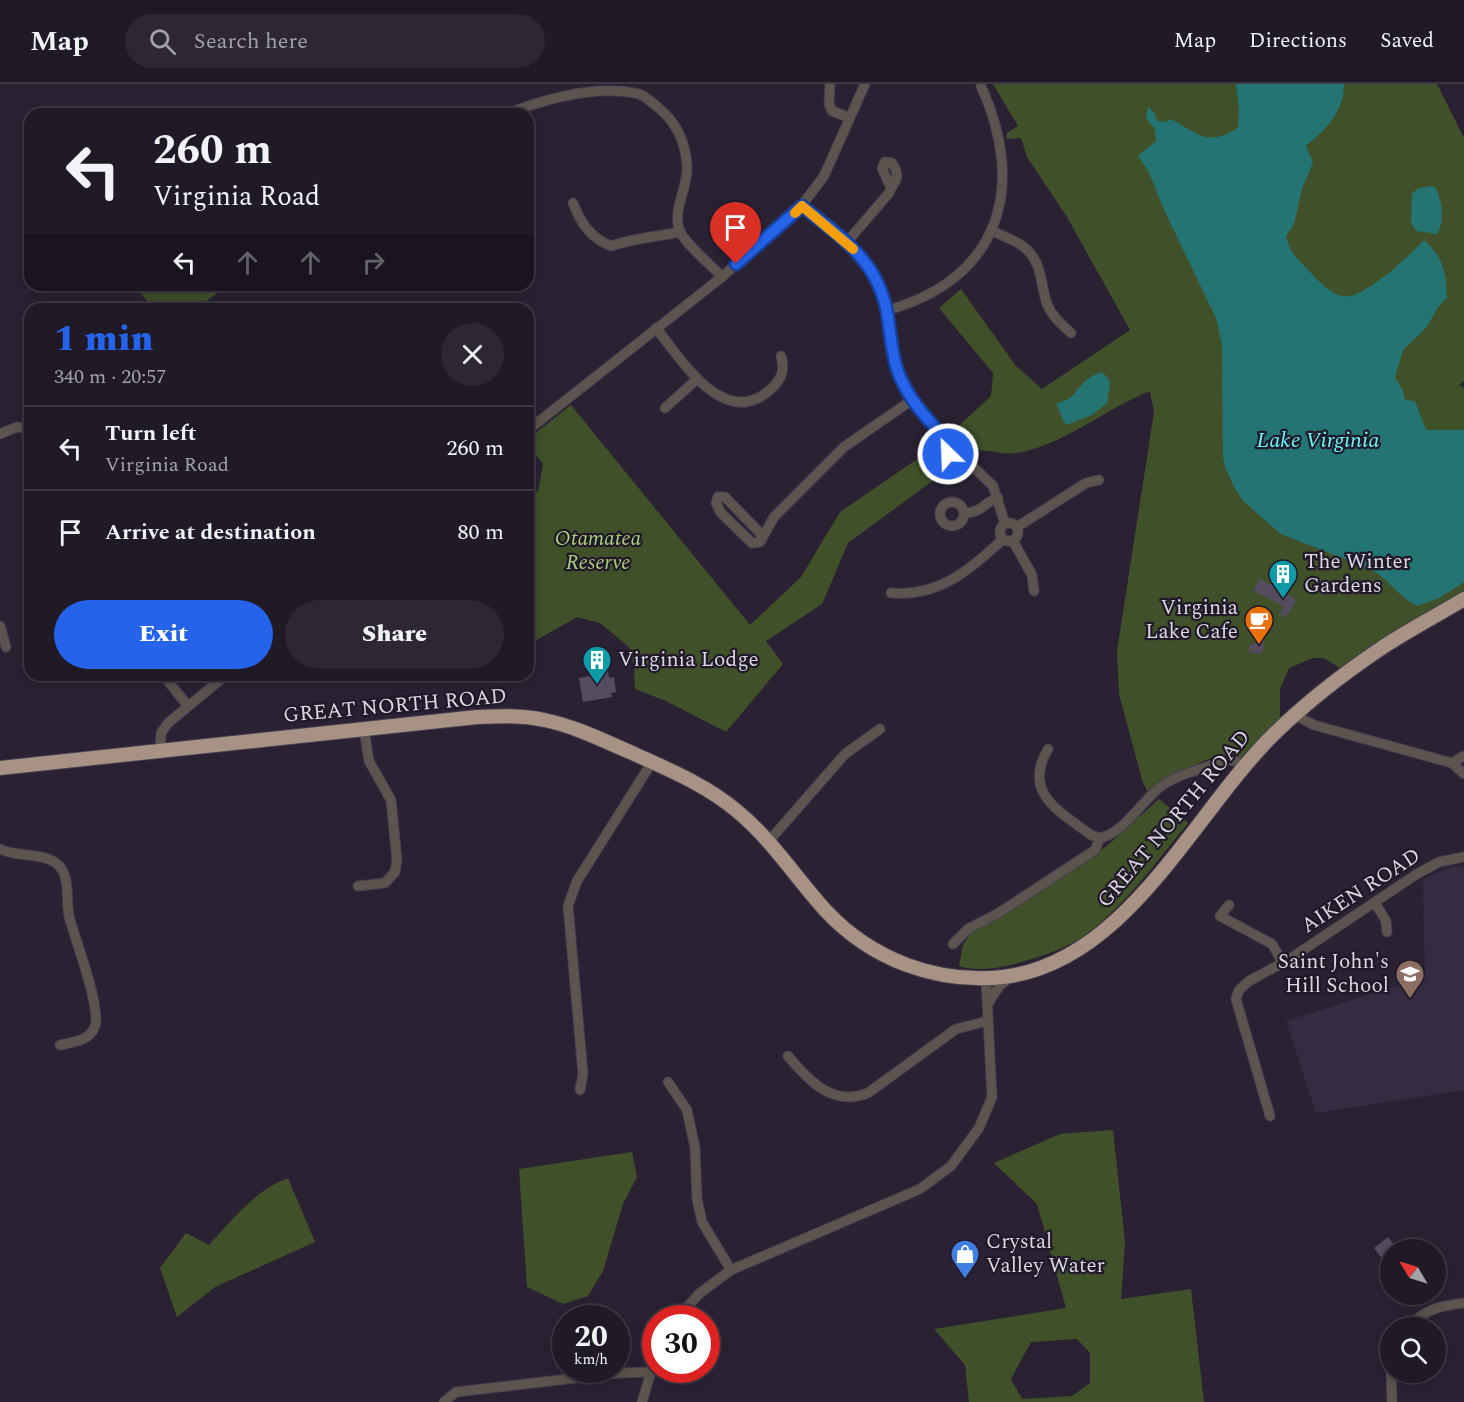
<!DOCTYPE html>
<meta charset="utf-8">
<style>
:root{--surface:#201a26;--page:#2d2732;--text:#f1f3f6;--muted:#a2a1a7;--line:#3d3843;--accent:#2563eb}
body{margin:0;font-family:Spectral,serif;background:var(--page);color:var(--text);height:100vh;display:flex;flex-direction:column;font-size:22px;white-space:nowrap}
*{box-sizing:border-box;margin:0}
p{font-size:20px;color:var(--muted)}
.icon{flex:none;width:33px;height:33px;fill:none;stroke:currentColor;stroke-width:2;stroke-linecap:round;stroke-linejoin:round}
.map{position:relative;flex:1;overflow:hidden}
.panel{position:absolute;left:24px;top:219px;width:510px;height:378px;display:flex;flex-direction:column;background:var(--surface);border-radius:18px;box-shadow:0 3px 15px #0003,0 0 0 2px var(--line)}
.panel>*{flex:none}
.guide{position:absolute;left:24px;top:24px;width:510px;height:183px;border-radius:18px;box-shadow:0 3px 15px #0003,0 0 0 2px var(--line);background:#201a26;color:var(--text);overflow:hidden}
.needle{width:39px;rotate:308deg}
.tools{position:absolute;left:1380px;top:1155px;display:grid;gap:12px}
.tools a{display:grid;place-items:center;width:66px;height:66px;border-radius:50%;background:var(--surface);box-shadow:0 3px 15px #0003,0 0 0 2px var(--line);font-size:30px}
.speed{position:absolute;left:552px;top:1221px;display:flex;gap:12px;font-size:30px;font-weight:700;text-align:center}
.speed>*{display:grid;place-content:center;width:78px;height:78px;border-radius:50%;background:var(--surface);box-shadow:0 3px 15px #0003,0 0 0 2px var(--line);line-height:1}
.speed small{font-size:15px;font-weight:400}
.speed .limit{border:9px solid #d22;background:#fff;color:#111}
.pin{position:absolute;display:grid;place-items:center;width:51px;height:51px;color:#fff;margin:-62px -26px;border-radius:50% 50% 50% 0;rotate:-45deg;box-shadow:0 0 6px #0007}
.pin .icon{rotate:45deg}
.me{position:absolute;width:66px;margin:-33px;rotate:336deg;stroke-linejoin:round;filter:drop-shadow(0 0 4px #0008)}
.turn{display:flex;align-items:center;gap:21px;height:126px;padding:0 30px;font-size:27px}
.turn .icon{width:78px;height:78px;stroke-width:2.5}
.turn b{display:block;font-size:42px;line-height:51px}
.lanes{display:flex;align-items:center;height:57px;padding:0 30px;background:#0003;justify-content:center;gap:30px;direction:ltr}
.lanes .off{opacity:.35}
.round{display:grid;place-items:center;flex:none;width:63px;height:63px;border-radius:32px;background:var(--page)}
.overview{display:flex;align-items:center;justify-content:space-between;height:102px;padding:0 30px}
h1{font-size:36px;font-weight:800;line-height:45px;color:var(--accent)}
.button{display:flex;gap:12px;margin-top:auto;padding:12px 30px}
.button a{flex:1;height:69px;border-radius:36px;background:var(--accent);color:#fff;font-size:24px;font-weight:800;line-height:69px;text-align:center}
.button a+a{background:var(--page);color:var(--text)}
ul{padding:0;list-style:none}
li{display:flex;align-items:center;gap:18px;height:84px;padding:0 30px;border-top:2px solid var(--line)}
li div{flex:1}
li b{display:block;font-size:22px}
li em{font-style:normal}
header{display:flex;align-items:center;gap:36px;box-sizing:border-box;height:84px;padding:0 30px;background:var(--surface);border-bottom:2px solid var(--line)}
header strong{font-size:28px}
nav{display:flex;gap:33px;margin-inline-start:auto;font-size:21px}
.search{width:420px;height:54px;background:var(--page);display:flex;align-items:center;gap:15px;box-sizing:border-box;padding:0 21px;border-radius:33px;color:var(--muted);font-size:22px}
.map>svg:first-child{display:block}
.built{fill:#352c41}
.green{fill:#405129;fill-rule:evenodd}
.water{fill:#247474}
.building{fill:#554d5f}
.lines{fill:none;stroke-linecap:round;stroke-linejoin:round}
.minor-casing{stroke:#463f4f;stroke-width:11}
.highway-casing{stroke:#463f4f;stroke-width:16}
.minor{stroke:#5c544e;stroke-width:9}
.highway{stroke:#a79285;stroke-width:14}
.route-casing{stroke:#184099;stroke-width:15}
.route{stroke:#2563eb;stroke-width:10}
.slow{stroke:#f59e0b;stroke-width:10}
.labels{text-anchor:middle;dominant-baseline:central;stroke-width:4.5;stroke-linejoin:round;paint-order:stroke}
.park-label{font-size:21px;font-style:italic;fill:#add278;stroke:#201929}
.poi-label{font-size:21px;fill:#dcd7e2;stroke:#201929;text-anchor:start}
.street-label{font-size:21px;fill:#dcd7e2;stroke:#201929}
.water-label{font-size:22px;font-style:italic;fill:#67f8f9;stroke:#201929}
</style>
<header>
<strong>Map</strong>
<div class="search"><svg class="icon" aria-label="search" viewBox="0 0 24 24"><circle cx="10" cy="10" r="6"/><path d="M15 15l6 6"/></svg>Search here</div>
<nav><a>Map</a><a>Directions</a><a>Saved</a></nav>
</header>
<div class="map">
<svg width="1464" height="1318" viewBox="0 0 1464 1318">
<rect width="100%" height="100%" fill="#2a2233"/>
<path class="built" d="M 1464,782 L 1464,1006 L 1316,1029 L 1286,937 L 1425,893 L 1423,795 L 1451,783 Z"/>
<g class="green">
<path d="M 993,0 L 1437,0 L 1464,54 L 1464,297 L 1459,301 L 1464,304 L 1464,508 L 1343,586 L 1324,574 L 1313,574 L 1289,584 L 1280,605 L 1280,635 L 1237,678 L 1221,670 L 1182,686 L 1149,710 L 1143,699 L 1119,610 L 1117,567 L 1154,328 L 1150,307 C 1109,323 1060,363 1016,369 C 995,372 983,360 963,372 L 952,348 L 991,312 L 993,289 L 939,224 L 961,205 L 1016,282 L 1042,305 L 1130,246 L 1067,133 L 1027,73 L 1021,54 L 1006,55 L 1007,49 L 1018,42 Z"/>
<path d="M 134,201 L 229,201 L 195,225 L 154,225 Z"/>
<path d="M 571,321 L 750,541 L 801,493 L 840,428 L 929,367 L 946,387 L 848,459 L 822,520 L 766,557 L 783,580 L 726,648 L 666,617 L 635,605 L 634,582 L 629,563 L 600,539 L 577,533 L 528,561 L 528,412 L 538,407 L 543,380 L 528,362 L 528,355 Z"/>
<path d="M 1159,715 L 1188,739 C 1156,778 1126,821 1085,851 C 1066,865 1041,872 1018,879 C 999,884 978,888 959,882 L 963,861 L 971,849 L 1107,762 Z"/>
<path d="M 1113,1046 L 1125,1158 L 1121,1215 L 1191,1205 L 1204,1318 L 969,1318 L 965,1281 L 934,1245 L 1066,1224 L 1037,1120 L 994,1079 L 1060,1050 ZM 1077,1255 L 1090,1269 L 1090,1299 L 1072,1312 L 1022,1315 L 1011,1295 L 1031,1258 Z"/>
<path d="M 632,1068 L 637,1093 L 623,1120 L 603,1187 L 588,1212 L 563,1220 L 527,1203 L 519,1085 Z"/>
<path d="M 288,1094 L 315,1158 L 215,1203 L 177,1233 L 160,1184 L 186,1149 L 209,1161 C 233,1135 254,1107 288,1094 Z"/>
</g>
<g class="water">
<path d="M 1236,0 L 1344,0 C 1344,28 1326,45 1306,62 L 1313,78 L 1302,105 L 1294,140 L 1286,152 C 1290,170 1299,176 1311,189 C 1318,197 1331,209 1341,212 C 1362,218 1410,171 1424,156 C 1444,174 1446,189 1447,214 L 1438,223 L 1426,244 L 1403,266 L 1395,293 L 1403,307 L 1405,316 L 1415,317 L 1426,346 L 1464,346 L 1464,498 L 1439,514 L 1418,522 C 1398,513 1389,495 1370,485 L 1281,450 L 1243,417 L 1233,401 L 1225,383 L 1223,372 L 1222,261 L 1216,234 L 1165,128 L 1148,86 L 1138,72 L 1156,57 L 1155,46 L 1146,33 L 1148,23 L 1154,28 L 1157,37 L 1164,38 L 1171,35 C 1199,50 1207,63 1238,44 L 1239,25 Z"/>
<path d="M 1431,102 L 1435,103 C 1442,115 1445,139 1437,150 L 1416,147 L 1411,139 L 1412,110 L 1417,105 Z"/>
<path d="M 1102,288 L 1109,295 L 1110,300 L 1107,319 L 1092,331 L 1069,340 L 1065,340 L 1056,319 C 1074,317 1075,305 1088,295 C 1091,292 1097,290 1102,288 Z"/>
</g>
<g class="building">
<path d="M 1260,495 L 1294,514 L 1296,518 L 1285,534 L 1280,530 L 1284,523 L 1253,506 Z"/>
<path d="M 1256,552 L 1265,553 L 1263,567 L 1260,570 L 1249,568 L 1250,560 L 1254,561 Z"/>
<path d="M 607,579 L 609,594 L 614,593 L 616,608 L 611,609 L 612,613 L 583,618 L 579,594 L 596,591 L 595,581 Z"/>
<path d="M 1388,1153 L 1398,1166 L 1390,1166 L 1390,1185 L 1374,1164 Z"/>
</g>
<g class="lines">
<g class="minor-casing">
<g id="minor">
<path d="M 830,0 L 829,20 L 832,27 L 850,34"/>
<path d="M 506,30 C 545,15 597,0 639,10 C 647,13 655,21 661,26 C 678,41 686,60 687,83 C 688,104 673,123 679,145 C 682,157 712,182 722,193"/>
<path d="M 573,119 C 581,140 591,154 611,162 C 634,154 656,153 680,148"/>
<path d="M 802,121 C 828,142 858,163 874,192 C 892,225 887,248 896,282 C 905,312 927,335 948,357"/>
<path d="M 992,147 C 1003,152 1016,156 1025,164 C 1043,179 1040,200 1047,220 C 1052,232 1061,240 1071,249"/>
<path d="M 847,158 L 889,109 L 891,104 L 882,84 L 885,78 L 892,79 C 899,89 898,95 891,104"/>
<path d="M 888,226 C 1000,195 1027,103 981,2"/>
<path d="M 656,244 C 681,275 725,348 771,305 C 782,295 785,286 781,272"/>
<path d="M 665,324 L 697,295"/>
<path d="M 528,346 L 722,193 L 802,121 L 824,92 L 865,0"/>
<path d="M 0,350 L 17,343 L 30,345"/>
<circle cx="953" cy="363" r="8"/>
<path d="M 959,369 L 993,402 L 1005,440"/>
<circle cx="952" cy="430" r="12"/>
<path d="M 964,429 C 985,428 983,418 998,414"/>
<circle cx="1009" cy="448" r="9"/>
<path d="M 1017,443 L 1086,399 L 1099,396"/>
<path d="M 763,452 L 725,413 L 718,413 L 716,419 L 721,429 L 752,459 L 760,458 L 774,433 L 844,363 L 912,316"/>
<path d="M 1013,457 L 1032,491 L 1034,507"/>
<path d="M 891,509 C 939,513 970,486 1003,455"/>
<path d="M 0,542 L 6,563"/>
<path d="M 163,591 L 188,622"/>
<path d="M 1295,631 L 1314,641 L 1452,679 L 1464,690"/>
<path d="M 1048,665 C 1022,709 1059,727 1091,751 L 1100,754"/>
<path d="M 160,666 L 161,649 L 168,639 L 226,591"/>
<path d="M 1452,679 L 1464,672"/>
<path d="M 769,757 L 845,670 L 880,645"/>
<path d="M 0,765 C 17,774 47,767 60,783 C 71,796 65,820 70,836 C 76,857 101,924 95,942 C 90,957 73,958 60,961"/>
<path d="M 358,802 L 385,799 L 395,788 L 397,776 L 391,716 L 369,677 L 364,645"/>
<path d="M 1375,819 L 1386,837 L 1387,848"/>
<path d="M 1229,821 L 1220,832 L 1272,860 L 1283,879"/>
<path d="M 953,860 L 968,845 L 997,830 L 1095,766 L 1100,754 C 1124,749 1141,718 1160,703 C 1173,693 1190,688 1206,683 C 1220,678 1232,672 1245,682"/>
<path d="M 989,918 L 1000,901 L 1011,893"/>
<path d="M 788,972 C 809,997 833,1023 868,1009 L 956,945 L 988,937"/>
<path d="M 668,998 L 687,1026 L 695,1064 L 697,1115 L 702,1138 L 731,1186"/>
<path d="M 580,1006 L 583,990 L 568,822 L 577,797 L 652,678"/>
<path d="M 1270,1032 L 1236,915 L 1239,906 L 1249,897 L 1288,876 L 1417,790 L 1439,778 L 1464,773"/>
<path d="M 677,1234 L 700,1209 L 731,1186 L 920,1105 L 951,1082 L 979,1044 L 992,1013 L 986,895"/>
<path d="M 1408,1244 C 1424,1225 1440,1222 1464,1219"/>
<path d="M 1391,1288 L 1392,1318"/>
<path d="M 444,1318 L 456,1308 L 619,1289 L 649,1288"/>
<path d="M 642,1318 L 656,1271"/>
</g>
</g>
<g class="highway-casing">
<path id="highway" d="M 0,684 L 477,633 C 500,632 522,631 544,636 C 574,642 602,656 630,668 C 667,685 705,700 737,727 C 772,756 796,794 826,827 C 872,876 937,900 1003,893 C 1128,878 1193,729 1275,649 C 1307,618 1343,590 1380,565 C 1407,547 1436,532 1464,515"/>
</g>
<use href="#minor" class="minor"/>
<use href="#highway" class="highway"/>
</g>
<g class="lines">
<g class="route-casing">
<path id="route" d="M 736,180 L 802,122 C 828,143 858,163 874,192 C 892,225 887,248 896,282 C 905,312 927,335 948,357 L 945,362 L 948,370"/>
</g>
<use href="#route" class="route"/>
<path class="slow" d="M 795,129 L 802,122 L 853,165"/>
</g>
<defs>
<g id="building-pin" transform="scale(1.5)"><path d="M0 17L-7.5 6A9.5 9.5 0 1 1 7.5 6Z" fill="#0f9aa8" stroke="#201929"/><path d="M-4-6H4V6H1V3H-1V6H-4ZM-2.5-4.3h1.7v1.8h-1.7ZM.8-4.3h1.7v1.8H.8ZM-2.5-1h1.7V.8h-1.7ZM.8-1h1.7V.8H.8Z" fill="#fff"/></g>
<g id="cafe-pin" transform="scale(1.5)"><path d="M0 17L-7.5 6A9.5 9.5 0 1 1 7.5 6Z" fill="#e8710a" stroke="#201929"/><path d="M-5.5-4.5H6V0H3Q3 3.5 0 3.5H-2.5Q-5.5 3.5-5.5 0ZM3-3.2v2h1.7v-2ZM-6 4.5H4V6H-6Z" fill="#fff"/></g>
<g id="school-pin" transform="scale(1.5)"><path d="M0 17L-7.5 6A9.5 9.5 0 1 1 7.5 6Z" fill="#8d6e63" stroke="#201929"/><path d="M0-5L7-2L0 1L-7-2ZM-4 1L0 2.5L4 1V4Q0 6-4 4Z" fill="#fff"/></g>
<g id="shop-pin" transform="scale(1.5)"><path d="M0 17L-7.5 6A9.5 9.5 0 1 1 7.5 6Z" fill="#3f7fe0" stroke="#201929"/><path d="M-5-2.5h2.3a2.7 3.5 0 0 1 5.4 0H5L5.5 6h-11ZM-1.5-2.5h3a1.5 2.3 0 0 0-3 0Z" fill="#fff"/></g>
</defs>
<g fill-rule="evenodd">
<use href="#building-pin" x="1283" y="490"/>
<use href="#cafe-pin" x="1259" y="536"/>
<use href="#building-pin" x="597" y="576"/>
<use href="#school-pin" x="1410" y="890"/>
<use href="#shop-pin" x="965" y="1170"/>
</g>
<g class="labels">
<g class="park-label">
<text x="598" y="455">Otamatea<tspan x="598" dy="24">Reserve</tspan></text>
</g>
<g class="poi-label">
<text x="1304" y="478">The Winter<tspan x="1304" dy="24">Gardens</tspan></text>
<text x="1238" y="524" text-anchor="end">Virginia<tspan x="1238" dy="24">Lake Cafe</tspan></text>
<text x="618" y="576">Virginia Lodge</text>
<text x="1389" y="878" text-anchor="end">Saint John's<tspan x="1389" dy="24">Hill School</tspan></text>
<text x="986" y="1158">Crystal<tspan x="986" dy="24">Valley Water</tspan></text>
</g>
<g class="street-label">
<text transform="translate(395 622) rotate(-5)">GREAT NORTH ROAD</text>
<text transform="translate(1174 735) rotate(-50)">GREAT NORTH ROAD</text>
<text transform="translate(1361 807) rotate(-33)">AIKEN ROAD</text>
</g>
<g class="water-label">
<text x="1318" y="356">Lake Virginia</text>
</g>
</g>
</svg>
<div class="tools">
<a><svg class="needle" viewBox="-14 -14 28 28"><path d="M0-13l5 13h-10z" fill="#e53935"/><path d="M0 13l5-13h-10z" fill="#a2a1a7"/></svg></a>
<a><svg class="icon" aria-label="search" viewBox="0 0 24 24"><circle cx="10" cy="10" r="6"/><path d="M15 15l6 6"/></svg></a>
</div>
<div class="speed"><div>20<small>km/h</small></div><div class="limit">30</div></div>
<div class="pin" style="left:736px;top:180px;background:#d93025"><svg class="icon" aria-label="arrive" viewBox="0 0 24 24"><path d="M6 21V4h12l-3 4 3 4H6"/></svg></div>
<svg class="me" style="left:948px;top:370px" viewBox="-20 -20 40 40"><circle r="17" fill="#2563eb" stroke="#fff" stroke-width="3"/><path d="M0-11L8 9 0 5-8 9z" fill="#fff"/></svg>
<div class="guide">
<div class="turn"><svg class="icon" aria-label="left" viewBox="0 0 24 24"><path d="M17 20v-9H6M10 6l-5 5 5 5"/></svg><div><b>260 m</b>Virginia Road</div></div>
<div class="lanes"><svg class="icon" aria-label="left" viewBox="0 0 24 24"><path d="M17 20v-9H6M10 6l-5 5 5 5"/></svg><svg class="icon off" aria-label="ahead" viewBox="0 0 24 24"><path d="M12 20V5M6 11l6-6 6 6"/></svg><svg class="icon off" aria-label="ahead" viewBox="0 0 24 24"><path d="M12 20V5M6 11l6-6 6 6"/></svg><svg class="icon off" aria-label="right" viewBox="0 0 24 24"><path d="M7 20v-9h11M14 6l5 5-5 5"/></svg></div>
</div>
<section class="panel">
<div class="overview"><div><h1>1 min</h1><p>340 m · 20:57</p></div><a class="round"><svg class="icon" aria-label="close" viewBox="0 0 24 24"><path d="M6 6l12 12M18 6L6 18"/></svg></a></div>
<ul>
<li><svg class="icon" aria-label="left" viewBox="0 0 24 24"><path d="M17 20v-9H6M10 6l-5 5 5 5"/></svg><div><b>Turn left</b><p>Virginia Road</p></div><em>260 m</em></li>
<li><svg class="icon" aria-label="arrive" viewBox="0 0 24 24"><path d="M6 21V4h12l-3 4 3 4H6"/></svg><div><b>Arrive at destination</b></div><em>80 m</em></li>
</ul>
<div class="button"><a>Exit</a><a>Share</a></div>
</section>
</div>
